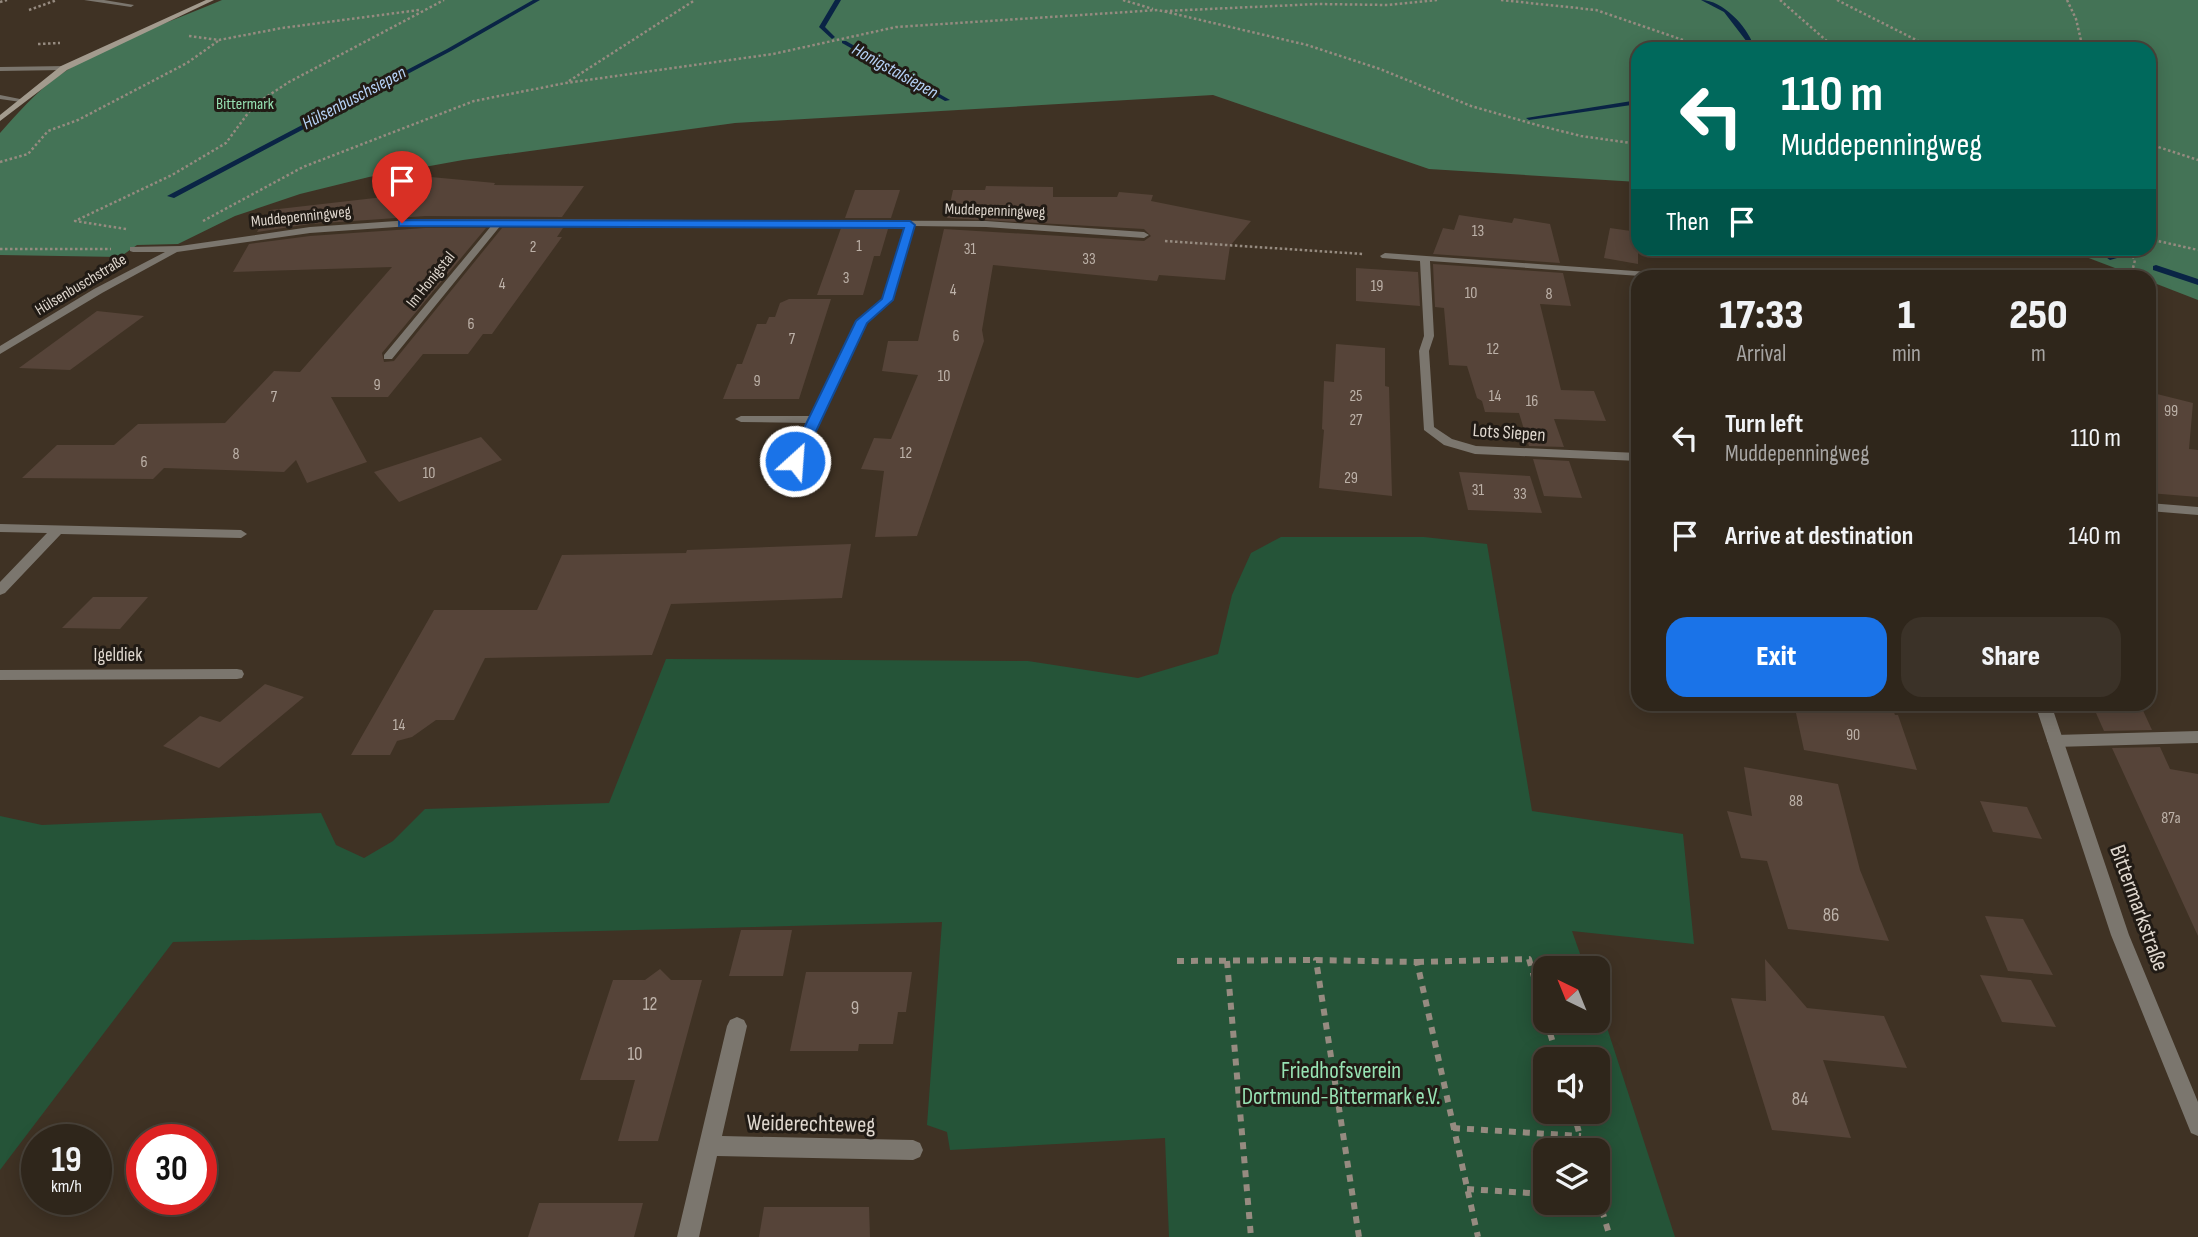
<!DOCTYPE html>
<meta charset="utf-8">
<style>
:root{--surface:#2f261b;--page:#3b3228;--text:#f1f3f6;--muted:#a7a5a3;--line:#4a433a;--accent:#1a73e8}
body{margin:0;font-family:"Sofia Sans Condensed",sans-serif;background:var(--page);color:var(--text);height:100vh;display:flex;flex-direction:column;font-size:26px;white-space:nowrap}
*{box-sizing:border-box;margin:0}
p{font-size:23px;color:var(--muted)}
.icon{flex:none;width:38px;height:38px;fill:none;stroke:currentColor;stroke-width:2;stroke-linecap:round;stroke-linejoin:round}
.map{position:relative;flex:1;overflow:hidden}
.drawer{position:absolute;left:1631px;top:270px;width:525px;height:441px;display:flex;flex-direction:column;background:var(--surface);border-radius:21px;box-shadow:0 4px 18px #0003,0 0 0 2px var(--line)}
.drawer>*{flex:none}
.top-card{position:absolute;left:1631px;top:42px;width:525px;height:214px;border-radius:21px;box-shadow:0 4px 18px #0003,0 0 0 2px var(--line);background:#00695c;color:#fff;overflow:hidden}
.needle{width:46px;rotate:317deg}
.controls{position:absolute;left:1533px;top:956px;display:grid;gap:14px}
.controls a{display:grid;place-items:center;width:77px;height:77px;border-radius:14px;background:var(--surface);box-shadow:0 4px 18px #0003,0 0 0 2px var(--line);font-size:35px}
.speed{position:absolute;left:21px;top:1124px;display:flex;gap:14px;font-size:35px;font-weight:700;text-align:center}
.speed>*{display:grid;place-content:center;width:91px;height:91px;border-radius:50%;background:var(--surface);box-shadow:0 4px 18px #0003,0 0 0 2px var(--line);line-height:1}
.speed small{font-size:18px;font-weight:400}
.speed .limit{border:10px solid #d22;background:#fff;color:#111}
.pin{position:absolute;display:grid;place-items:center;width:60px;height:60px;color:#fff;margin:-72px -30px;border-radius:50% 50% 50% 0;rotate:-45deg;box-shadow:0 0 7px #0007}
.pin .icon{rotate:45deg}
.me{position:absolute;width:77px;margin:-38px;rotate:26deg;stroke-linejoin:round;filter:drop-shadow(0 0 5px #0008)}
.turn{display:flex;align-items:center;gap:24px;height:147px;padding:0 35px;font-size:32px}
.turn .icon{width:91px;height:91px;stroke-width:2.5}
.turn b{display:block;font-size:49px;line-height:60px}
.then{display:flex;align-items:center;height:66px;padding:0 35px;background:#0003;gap:14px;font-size:26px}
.eta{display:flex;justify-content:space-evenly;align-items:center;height:119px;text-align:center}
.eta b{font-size:42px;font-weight:800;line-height:49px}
.primary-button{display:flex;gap:14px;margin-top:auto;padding:14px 35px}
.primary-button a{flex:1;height:80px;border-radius:21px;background:var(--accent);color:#fff;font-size:28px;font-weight:800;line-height:80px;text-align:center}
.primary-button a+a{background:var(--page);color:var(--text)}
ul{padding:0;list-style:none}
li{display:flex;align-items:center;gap:21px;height:98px;padding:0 35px}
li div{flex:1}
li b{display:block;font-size:26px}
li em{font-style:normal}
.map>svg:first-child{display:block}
.green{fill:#255438;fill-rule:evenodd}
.forest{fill:#447356}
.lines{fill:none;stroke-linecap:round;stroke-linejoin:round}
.stream{fill:#0a2445;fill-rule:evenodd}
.building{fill:#564439}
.path-far1{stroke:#968b80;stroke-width:2.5;stroke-dasharray:2.5 2.5;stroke-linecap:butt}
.path{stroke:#968b80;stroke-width:6;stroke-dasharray:7 7;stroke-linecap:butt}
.lane{fill:#7b766e;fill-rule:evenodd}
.street{fill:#7b766e;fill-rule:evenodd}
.secondary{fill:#a39b8e;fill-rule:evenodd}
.route{fill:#1a73e8;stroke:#114b97;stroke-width:2}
.labels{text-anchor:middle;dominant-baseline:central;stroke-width:6;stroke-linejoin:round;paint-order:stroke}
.far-park-label{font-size:16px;fill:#97e2b3;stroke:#211b15}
.far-street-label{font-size:16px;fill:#dfd7ce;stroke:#211b15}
.number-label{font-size:16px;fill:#bdb2a9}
.far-water-label{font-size:18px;font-style:italic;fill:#b6d2f7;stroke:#211b15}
.street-label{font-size:19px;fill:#dfd7ce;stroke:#211b15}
.near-number-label{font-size:19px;fill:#bdb2a9}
.near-street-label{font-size:23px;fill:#dfd7ce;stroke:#211b15}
.near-park-label{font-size:23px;fill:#97e2b3;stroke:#211b15}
</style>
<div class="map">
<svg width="2198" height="1237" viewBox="0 0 2198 1237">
<rect width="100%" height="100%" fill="#3f3224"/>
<path class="green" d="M 1281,537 L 1424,537 L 1487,544 L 1532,811 L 1683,834 L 1694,944 L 1572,931 L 1585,968 L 1545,968 L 1545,1020 L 1598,1020 L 1598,1000 L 1675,1237 L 1169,1237 L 1165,1138 L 950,1150 L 947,1132 L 927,1125 L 942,922 L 173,942 L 0,1170 L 0,816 L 42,825 L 321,813 L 336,845 L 364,858 L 393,841 L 425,809 L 609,803 L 666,659 L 1028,661 L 1138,678 L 1218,654 L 1232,595 L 1251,553 ZM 1545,1059 L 1598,1059 L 1598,1111 L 1545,1111 ZM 1545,1150 L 1598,1150 L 1598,1202 L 1545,1202 Z"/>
<path class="forest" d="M 222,0 L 2198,0 L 2198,300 L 2149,281 L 2149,276 L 2136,276 L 2065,249 L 2149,248 L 2149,49 L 1638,49 L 1638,182 L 1429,169 L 1213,95 L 735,123 L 463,160 L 369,177 L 300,194 L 235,216 L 178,244 L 137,245 L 120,257 L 0,255 L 0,133 C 18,113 35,93 57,77 C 106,43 168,23 222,0 Z"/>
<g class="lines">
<g class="stream">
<path d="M 533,0 L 540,0 L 451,51 L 174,198 L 167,196 L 447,49 Z"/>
<path d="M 835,0 L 841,0 L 825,27 L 835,37 L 832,39 L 819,27 Z"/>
<path d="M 1701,0 C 1723,0 1747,27 1753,44 L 1745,49 L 1737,49 L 1747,42 L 1724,12 Z"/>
<path d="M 842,41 L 846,41 L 950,100 L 945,101 L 842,43 Z"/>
<path d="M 1638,100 L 1638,104 L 1529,120 L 1526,118 Z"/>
<path d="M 2093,248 L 2104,248 L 2117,258 L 2110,260 Z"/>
<path d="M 2156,265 L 2198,279 L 2198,285 L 2153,270 L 2153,266 Z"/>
</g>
</g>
<g class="building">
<path d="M 420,176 L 495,183 L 494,185 L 584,186 L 562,217 L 425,216 L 310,224 L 257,232 L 270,210 L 401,195 Z"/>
<path d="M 986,186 L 1053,187 L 1053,197 L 1117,197 L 1119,192 L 1153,195 L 1151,201 L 1251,221 L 1230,246 L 1225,280 L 1159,275 L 1157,281 L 993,265 L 982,330 L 984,341 L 917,536 L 875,537 L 884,471 L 861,469 L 874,438 L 891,439 L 918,375 L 882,371 L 888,341 L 918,341 L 944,229 L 1144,241 L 1151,236 L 1144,229 L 947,218 L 953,190 L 985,190 Z"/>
<path d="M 855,190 L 900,190 L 891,218 L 845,218 Z"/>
<path d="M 1459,215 L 1512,223 L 1514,218 L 1550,224 L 1560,263 L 1433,254 L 1443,228 L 1454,230 Z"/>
<path d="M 425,228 L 486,228 L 382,353 L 384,362 L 394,361 L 502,228 L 563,228 L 557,237 L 562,237 L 492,334 L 483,334 L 468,354 L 423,354 L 388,397 L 331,397 L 367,462 L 307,483 L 296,460 L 284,472 L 164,468 L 153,479 L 22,478 L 57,445 L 114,445 L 138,424 L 225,423 L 274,371 L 300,372 L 392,267 L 233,272 L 249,244 L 310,236 Z"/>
<path d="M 841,228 L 888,229 L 880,256 L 874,256 L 863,295 L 817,295 Z"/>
<path d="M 1610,228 L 1638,232 L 1638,264 L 1604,258 Z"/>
<path d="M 1433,264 L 1563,273 L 1571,306 L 1540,304 L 1561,390 L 1594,391 L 1606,421 L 1554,419 L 1564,447 L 1529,446 L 1519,413 L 1485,412 L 1482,401 L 1477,398 L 1467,366 L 1449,365 L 1444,308 L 1435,307 Z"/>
<path d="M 1356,268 L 1418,272 L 1420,306 L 1356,301 Z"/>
<path d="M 789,299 L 831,299 L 799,399 L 723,399 L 737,364 L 742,364 L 757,324 L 766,324 L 769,317 L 775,317 L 780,303 Z"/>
<path d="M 97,311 L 144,316 L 70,370 L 19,368 Z"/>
<path d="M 1336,344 L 1385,348 L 1385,386 L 1389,387 L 1392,496 L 1319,488 L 1324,430 L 1322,429 L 1324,381 L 1334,382 Z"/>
<path d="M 2149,392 L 2193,403 L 2189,449 L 2198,450 L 2198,497 L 2149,493 Z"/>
<path d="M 481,437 L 502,460 L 399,502 L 374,472 Z"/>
<path d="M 1533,459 L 1569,461 L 1582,498 L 1544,496 Z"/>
<path d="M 1459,472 L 1530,476 L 1542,513 L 1468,510 Z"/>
<path d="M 851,544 L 842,598 L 671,604 L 652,655 L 485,658 L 454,720 L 436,720 L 412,737 L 397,741 L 390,755 L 351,755 L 434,610 L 537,610 L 562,555 L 686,553 L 687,550 Z"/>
<path d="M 93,597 L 148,597 L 120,629 L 62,628 Z"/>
<path d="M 265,684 L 304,697 L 219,768 L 163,746 L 200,716 L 220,722 Z"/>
<path d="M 1794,704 L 1891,704 L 1895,715 L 1898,715 L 1917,770 L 1804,750 Z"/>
<path d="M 2092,704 L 2140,704 L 2152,730 L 2104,731 Z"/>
<path d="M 2160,747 L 2170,769 L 2198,774 L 2198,936 L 2112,748 Z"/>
<path d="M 1744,767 L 1838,784 L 1860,870 L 1889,941 L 1788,929 L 1767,861 L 1741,858 L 1727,811 L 1752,816 Z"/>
<path d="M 1980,801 L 2027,807 L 2042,839 L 1993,832 Z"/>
<path d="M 1985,916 L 2023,919 L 2053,975 L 2008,971 Z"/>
<path d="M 741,930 L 792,930 L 783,976 L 729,976 Z"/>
<path d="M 1765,959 L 1807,1008 L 1884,1016 L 1907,1068 L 1823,1060 L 1851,1138 L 1772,1130 L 1731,998 L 1766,1001 Z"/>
<path d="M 660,969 L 671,980 L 702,980 L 658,1141 L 618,1141 L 635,1080 L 580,1080 L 613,980 L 645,980 Z"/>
<path d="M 806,972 L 912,972 L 906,1012 L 898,1012 L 893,1044 L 859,1044 L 858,1051 L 790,1051 Z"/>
<path d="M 1980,975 L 2031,980 L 2056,1027 L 2002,1022 Z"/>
<path d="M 539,1203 L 643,1203 L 634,1237 L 528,1237 Z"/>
<path d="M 764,1207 L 869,1207 L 870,1237 L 759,1237 Z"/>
</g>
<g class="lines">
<g class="path-far1">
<path d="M 1123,0 L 1153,9"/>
<path d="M 1501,0 L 1596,10 L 1709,49"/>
<path d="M 1780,0 L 1836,49"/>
<path d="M 1837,0 L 1934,49"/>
<path d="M 2067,0 L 2076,19 L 2083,49"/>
<path d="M 0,2 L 7,0"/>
<path d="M 29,10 L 57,0"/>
<path d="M 1165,11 L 1318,4 L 1388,5 L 1437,0"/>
<path d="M 189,36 L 219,40 L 282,28 L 419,10"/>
<path d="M 38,44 L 60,43"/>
<path d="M 1906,49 L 1928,47"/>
<path d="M 569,81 L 695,0"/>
<path d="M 2149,144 L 2198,160"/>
<path d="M 0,162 L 28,154 L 48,131 L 78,120 L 187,63 L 218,41"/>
<path d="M 203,221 L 303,167 L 474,101 L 566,83 L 773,54 L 896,27 L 1158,10 L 1307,45 L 1380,69 L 1471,106 L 1537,125 L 1581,136 L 1638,144"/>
<path d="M 126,229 L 75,221 L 172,175 L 226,143 L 254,105 L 289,82 L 444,0"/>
<path d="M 2149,239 L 2198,250"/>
<path d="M 1165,241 L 1363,254"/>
<path d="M 2127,248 L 2135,260 L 2131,276"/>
<path d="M 0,249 L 111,249"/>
</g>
<g class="path">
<path d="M 1177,961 L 1316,960"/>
<path d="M 1227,961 L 1251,1237"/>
<path d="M 1417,962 L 1529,959 L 1545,1016"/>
<path d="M 1546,1020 L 1558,1059"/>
<path d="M 1573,1111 L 1584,1150"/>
<path d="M 1453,1128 L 1581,1136"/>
<path d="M 1467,1189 L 1545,1194"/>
<path d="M 1598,1197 L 1610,1237"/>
<path d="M 1359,1237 L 1316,960 L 1417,962 L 1478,1237"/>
</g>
<g class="lane">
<path d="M 0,95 L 25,100 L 21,102 L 0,99 Z"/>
<path d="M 2198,731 L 2198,743 L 2055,747 L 2050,745 L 2047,741 L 2050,737 L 2055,735 Z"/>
</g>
<g class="street">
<path d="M 84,0 L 104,0 L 134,5 L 131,7 Z"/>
<path d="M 67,66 L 64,70 L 0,71 L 0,67 Z"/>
<path d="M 425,219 L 986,221 L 1144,232 L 1149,235 L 1144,238 L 986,227 L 914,226 L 892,300 L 866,323 L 801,461 L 795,465 L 789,461 L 807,423 L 741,422 L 735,419 L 741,416 L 811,416 L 857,321 L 882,299 L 905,226 L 501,225 L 392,359 L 384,359 L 384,355 L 492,225 L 425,225 L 310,233 L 177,252 L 102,293 L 0,354 L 0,346 L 94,289 L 165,252 L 133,252 L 130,251 L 130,247 L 180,246 L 310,227 Z"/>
<path d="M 1385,253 L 1676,274 L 1678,276 L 1640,276 L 1430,261 L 1434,336 L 1429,351 L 1434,427 L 1452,439 L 1476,446 L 1638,453 L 1638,461 L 1475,454 L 1444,445 L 1424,430 L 1419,351 L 1424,336 L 1420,261 L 1382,258 L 1380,256 Z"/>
<path d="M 2149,503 L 2198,507 L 2198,515 L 2149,511 Z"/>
<path d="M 0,524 L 241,530 L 247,534 L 241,538 L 61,534 L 5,593 L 0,595 L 0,582 L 47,533 L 0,532 Z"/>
<path d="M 237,669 L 242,670 L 244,674 L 242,678 L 237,679 L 0,680 L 0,670 Z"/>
<path d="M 2035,704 L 2051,704 L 2129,935 L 2198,1102 L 2198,1136 L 2191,1133 L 2111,935 Z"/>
<path d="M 737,1017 L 744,1020 L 747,1026 L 722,1136 L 913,1140 L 920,1143 L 923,1150 L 920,1157 L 913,1160 L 717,1156 L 699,1237 L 677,1237 L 727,1026 L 730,1020 Z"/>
</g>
<path class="secondary" d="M 206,0 L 214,0 L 67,70 L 0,121 L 0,115 L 61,66 Z"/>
</g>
<path class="route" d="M 402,220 L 910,221 L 915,225 L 893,300 L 867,323 L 802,461 L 795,465 L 788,461 L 856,321 L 882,299 L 904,228 L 399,226 L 399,221 Z"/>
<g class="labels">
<g class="far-park-label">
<text x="245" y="104">Bittermark</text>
</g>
<g class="far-street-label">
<text transform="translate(995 211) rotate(2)">Muddepenningweg</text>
<text transform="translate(301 217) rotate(-6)">Muddepenningweg</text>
<text transform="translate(431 280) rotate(-51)">Im Honigstal</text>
<text transform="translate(81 285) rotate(-31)">Hülsenbuschstraße</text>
</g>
<g class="number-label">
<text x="1478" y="231">13</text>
<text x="859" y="246">1</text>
<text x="533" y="247">2</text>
<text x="970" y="249">31</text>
<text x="1089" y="259">33</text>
<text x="846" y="278">3</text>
<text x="502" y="284">4</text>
<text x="1377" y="286">19</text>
<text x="953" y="290">4</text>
<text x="1471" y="293">10</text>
<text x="1549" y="294">8</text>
<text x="471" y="324">6</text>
<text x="956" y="336">6</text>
<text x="792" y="339">7</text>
<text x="1493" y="349">12</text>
<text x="944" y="376">10</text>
<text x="757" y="381">9</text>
<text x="377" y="385">9</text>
<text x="1356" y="396">25</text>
<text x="1495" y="396">14</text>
<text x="274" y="397">7</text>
<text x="1532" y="401">16</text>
<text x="2171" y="411">99</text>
<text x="1356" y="420">27</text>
<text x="906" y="453">12</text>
<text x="236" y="454">8</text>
<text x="144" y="462">6</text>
<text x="429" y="473">10</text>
<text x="1351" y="478">29</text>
<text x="1478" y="490">31</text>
<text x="1520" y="494">33</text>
<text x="399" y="725">14</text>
<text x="1853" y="735">90</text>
<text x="1796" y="801">88</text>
<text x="2171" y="818">87a</text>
</g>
<g class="far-water-label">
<text transform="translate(895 71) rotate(29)">Honigstalsiepen</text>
<text transform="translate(354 98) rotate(-28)">Hülsenbuschsiepen</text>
</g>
<g class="street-label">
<text transform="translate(1509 433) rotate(4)">Lots Siepen</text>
<text x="118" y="655">Igeldiek</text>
</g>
<g class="near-number-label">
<text x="1831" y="915">86</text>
<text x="650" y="1004">12</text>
<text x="855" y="1008">9</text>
<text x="635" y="1054">10</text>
<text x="1800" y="1099">84</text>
</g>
<g class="near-street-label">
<text transform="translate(2139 908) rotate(70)">Bittermarkstraße</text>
<text transform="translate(811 1124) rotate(1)">Weiderechteweg</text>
</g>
<g class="near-park-label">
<text x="1341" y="1071">Friedhofsverein<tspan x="1341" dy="26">Dortmund-Bittermark e.V.</tspan></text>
</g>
</g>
</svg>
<div class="controls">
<a><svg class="needle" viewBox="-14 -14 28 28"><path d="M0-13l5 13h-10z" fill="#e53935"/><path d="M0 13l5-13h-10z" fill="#a7a5a3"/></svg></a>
<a><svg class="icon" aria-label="sound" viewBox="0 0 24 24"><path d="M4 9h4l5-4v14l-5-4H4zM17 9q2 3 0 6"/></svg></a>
<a><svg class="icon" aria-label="layers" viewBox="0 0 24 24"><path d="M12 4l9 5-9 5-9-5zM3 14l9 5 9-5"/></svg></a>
</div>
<div class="speed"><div>19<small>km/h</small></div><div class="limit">30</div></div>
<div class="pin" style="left:402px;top:223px;background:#d93025"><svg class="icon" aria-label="arrive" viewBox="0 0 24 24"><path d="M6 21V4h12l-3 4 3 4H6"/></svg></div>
<svg class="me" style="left:795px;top:461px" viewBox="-20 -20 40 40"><circle r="17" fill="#1a73e8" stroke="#fff" stroke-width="3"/><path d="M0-11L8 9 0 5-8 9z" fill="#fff"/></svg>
<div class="top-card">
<div class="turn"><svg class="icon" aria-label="left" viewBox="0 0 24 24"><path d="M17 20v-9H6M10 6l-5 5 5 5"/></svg><div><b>110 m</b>Muddepenningweg</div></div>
<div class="then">Then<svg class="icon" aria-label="arrive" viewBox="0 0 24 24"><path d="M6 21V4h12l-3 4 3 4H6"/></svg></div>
</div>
<section class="drawer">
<div class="eta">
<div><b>17:33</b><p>Arrival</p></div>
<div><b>1</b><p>min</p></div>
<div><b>250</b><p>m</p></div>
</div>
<ul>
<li><svg class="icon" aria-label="left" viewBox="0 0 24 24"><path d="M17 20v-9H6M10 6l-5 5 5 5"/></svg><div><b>Turn left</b><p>Muddepenningweg</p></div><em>110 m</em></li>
<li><svg class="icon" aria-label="arrive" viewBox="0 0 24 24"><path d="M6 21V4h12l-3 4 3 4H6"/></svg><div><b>Arrive at destination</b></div><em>140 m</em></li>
</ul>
<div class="primary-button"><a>Exit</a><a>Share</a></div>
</section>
</div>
